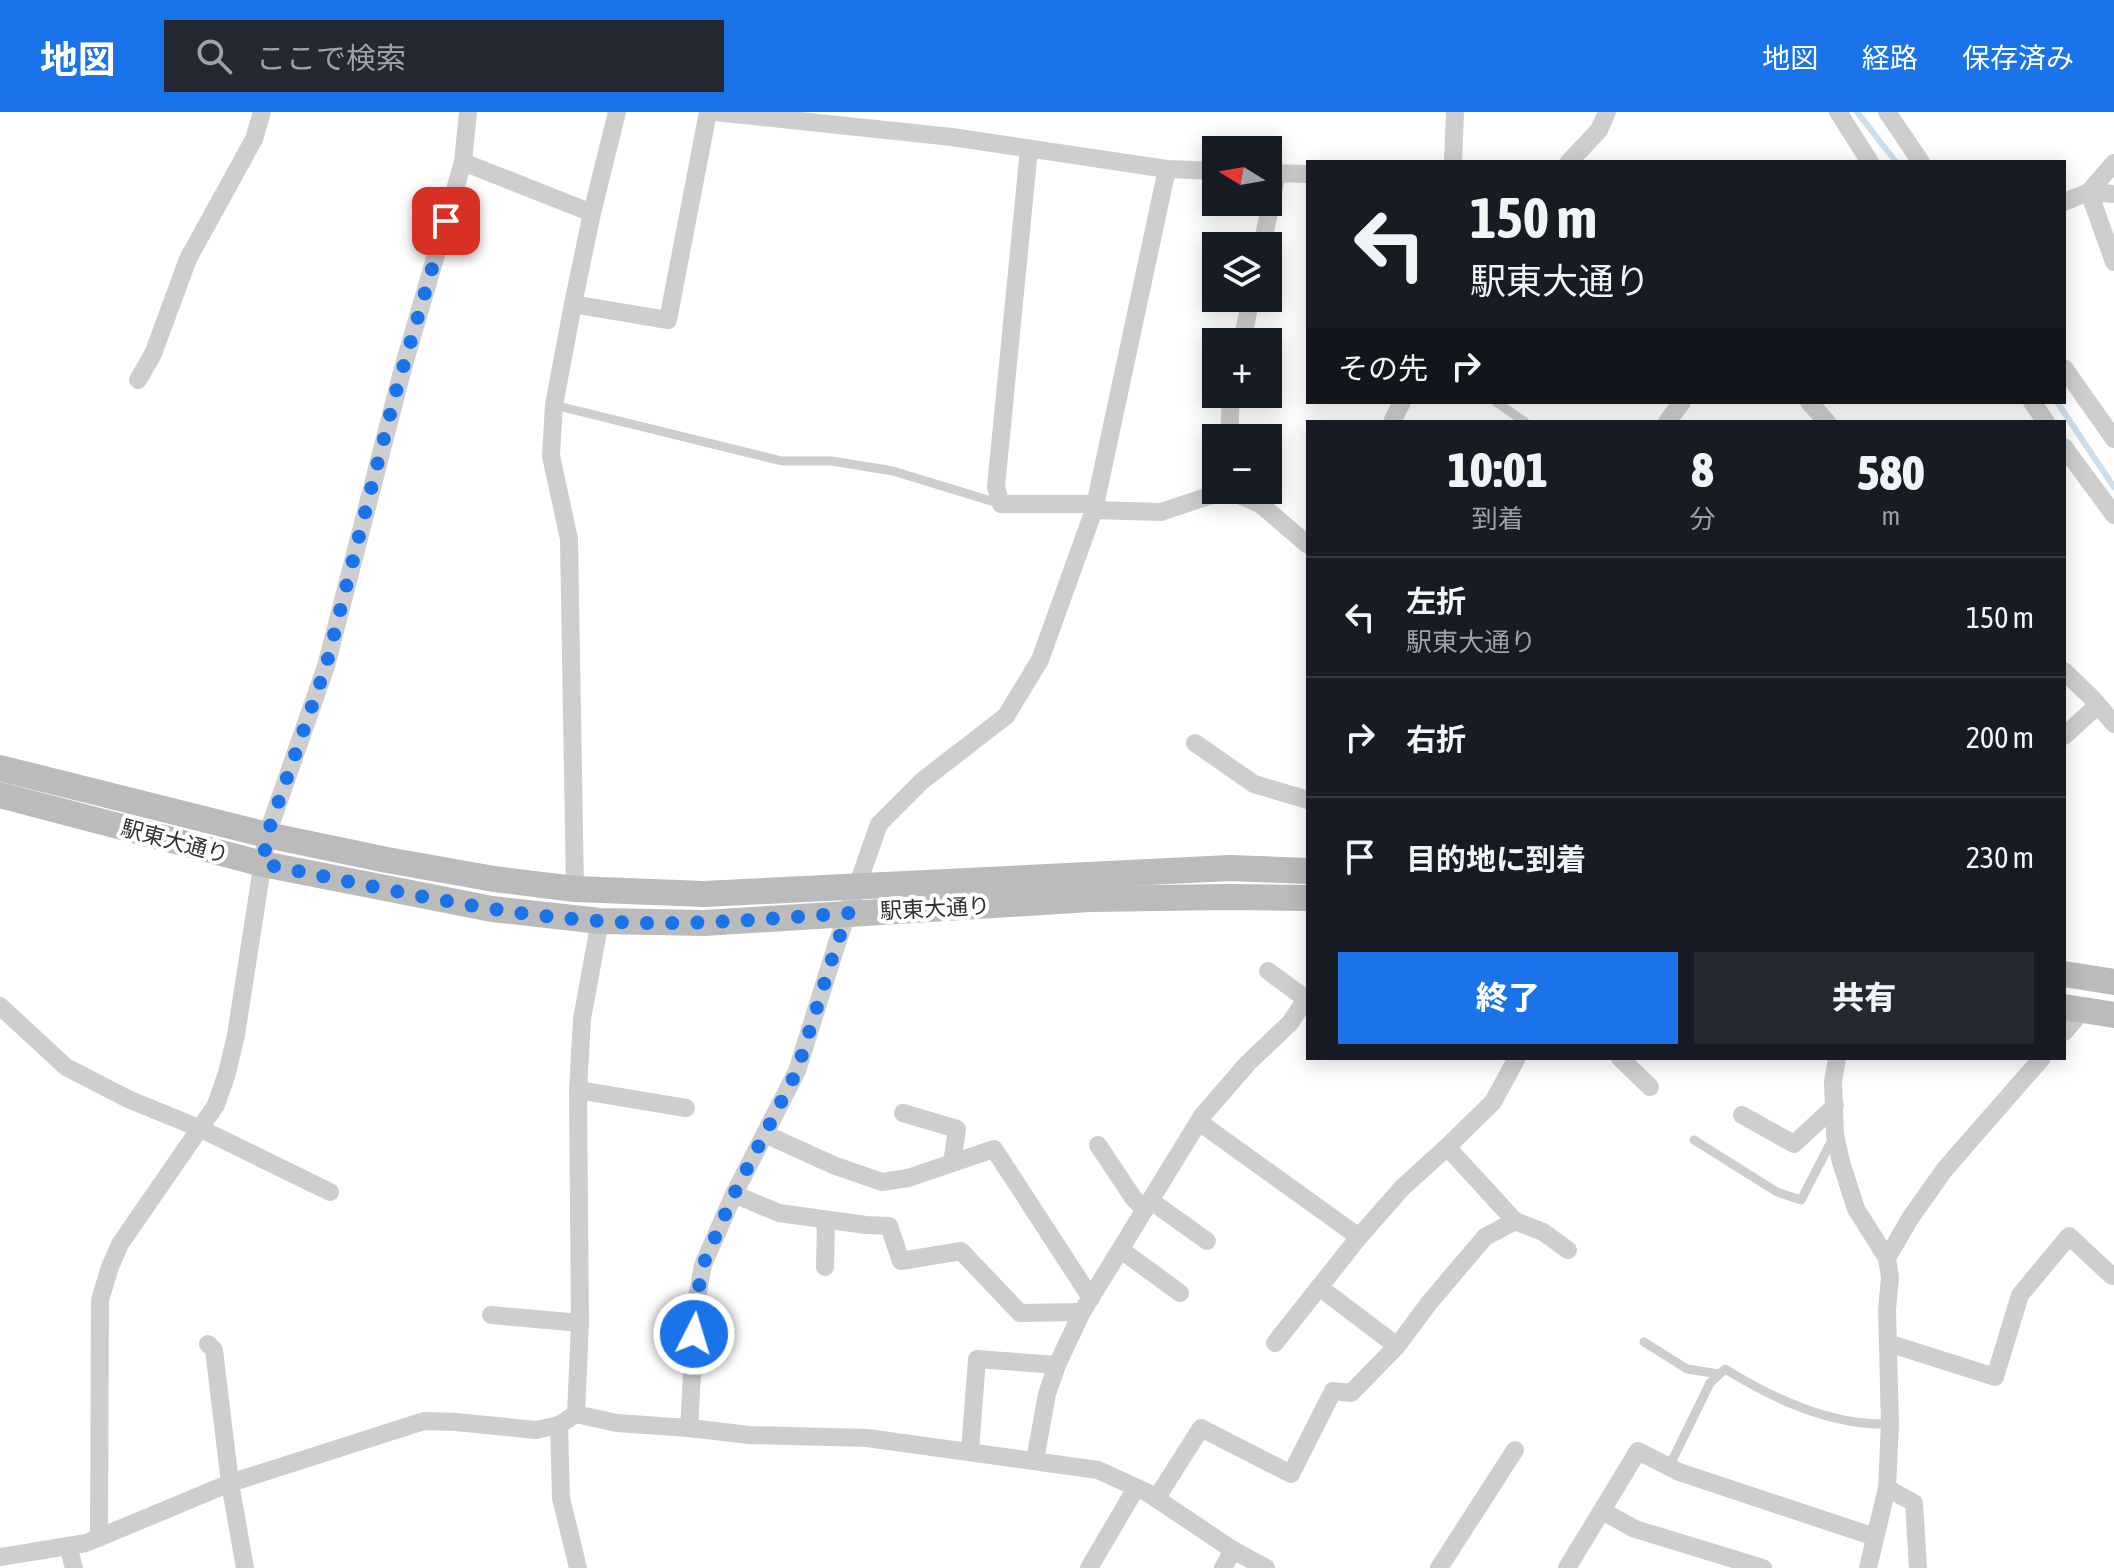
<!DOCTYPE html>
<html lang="ja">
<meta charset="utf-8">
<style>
:root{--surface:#171b24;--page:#242831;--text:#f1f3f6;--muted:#9ea1a6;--line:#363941;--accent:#1a73e8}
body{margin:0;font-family:"Asap Condensed","Noto Sans JP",sans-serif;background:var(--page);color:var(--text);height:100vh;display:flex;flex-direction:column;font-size:30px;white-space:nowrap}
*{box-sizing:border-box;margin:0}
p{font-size:26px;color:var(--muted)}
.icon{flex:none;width:44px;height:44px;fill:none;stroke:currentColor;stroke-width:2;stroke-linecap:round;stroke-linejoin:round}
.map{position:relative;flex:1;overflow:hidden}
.details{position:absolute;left:1306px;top:308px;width:760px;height:640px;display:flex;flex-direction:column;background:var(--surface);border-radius:0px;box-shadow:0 4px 20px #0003}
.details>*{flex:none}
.banner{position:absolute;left:1306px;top:48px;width:760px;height:244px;border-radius:0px;box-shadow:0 4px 20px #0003;background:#171b24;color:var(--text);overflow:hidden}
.needle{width:52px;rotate:281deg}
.controls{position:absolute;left:1202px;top:24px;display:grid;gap:16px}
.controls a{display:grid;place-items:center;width:80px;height:80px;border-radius:0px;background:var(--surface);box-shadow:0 4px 20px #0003;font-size:40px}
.pin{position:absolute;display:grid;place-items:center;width:68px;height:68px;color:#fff;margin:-34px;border-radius:16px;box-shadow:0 4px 12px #0006}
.me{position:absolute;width:88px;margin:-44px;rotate:5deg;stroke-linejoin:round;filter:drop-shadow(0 0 6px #0008)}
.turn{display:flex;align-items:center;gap:28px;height:168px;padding:0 32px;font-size:36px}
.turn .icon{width:104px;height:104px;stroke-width:2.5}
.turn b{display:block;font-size:56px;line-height:68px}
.then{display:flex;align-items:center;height:76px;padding:0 32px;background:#0003;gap:16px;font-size:30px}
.eta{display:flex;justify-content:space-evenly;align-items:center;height:136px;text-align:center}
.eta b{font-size:48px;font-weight:800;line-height:56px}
.primary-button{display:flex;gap:16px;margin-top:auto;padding:16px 32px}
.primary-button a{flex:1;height:92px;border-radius:0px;background:var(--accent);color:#fff;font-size:32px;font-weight:800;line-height:92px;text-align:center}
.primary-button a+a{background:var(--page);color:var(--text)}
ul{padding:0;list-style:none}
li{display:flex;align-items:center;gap:24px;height:120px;padding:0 32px;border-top:2px solid var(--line)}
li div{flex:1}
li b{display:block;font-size:30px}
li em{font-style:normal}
header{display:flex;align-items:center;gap:48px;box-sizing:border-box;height:112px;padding:0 40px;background:var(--accent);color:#fff}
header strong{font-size:38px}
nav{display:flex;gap:44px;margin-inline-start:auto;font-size:28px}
.search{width:560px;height:72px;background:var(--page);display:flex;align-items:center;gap:20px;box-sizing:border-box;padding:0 28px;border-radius:0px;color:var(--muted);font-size:30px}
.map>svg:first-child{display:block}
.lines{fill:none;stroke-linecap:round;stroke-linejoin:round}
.stream{stroke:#cddfed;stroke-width:6}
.lane{stroke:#cecece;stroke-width:9}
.street{stroke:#cecece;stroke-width:18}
.secondary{stroke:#bbb;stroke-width:26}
.route{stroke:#1a73e8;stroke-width:14;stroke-dasharray:0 25.2}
.labels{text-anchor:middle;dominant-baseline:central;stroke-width:8;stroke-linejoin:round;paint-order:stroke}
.street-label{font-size:22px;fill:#313131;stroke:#fff}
</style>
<header>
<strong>地図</strong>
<div class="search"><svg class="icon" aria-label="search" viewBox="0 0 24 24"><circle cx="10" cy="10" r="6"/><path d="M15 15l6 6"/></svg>ここで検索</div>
<nav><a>地図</a><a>経路</a><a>保存済み</a></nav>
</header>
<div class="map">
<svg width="2114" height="1456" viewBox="0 0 2114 1456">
<rect width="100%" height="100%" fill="#fff"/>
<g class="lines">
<g class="stream">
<path d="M 1857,0 L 1896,50"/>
<path d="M 2057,290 L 2114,375"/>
</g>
<g class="lane">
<path d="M 1496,290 L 1525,310"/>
<path d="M 554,293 L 782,349 L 832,349 L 893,359 L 1001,392"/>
<path d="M 1694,1028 L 1777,1080 L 1801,1088 L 1833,1026"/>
<path d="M 1644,1230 L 1687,1257 L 1719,1262"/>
<path d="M 1669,1355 L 1710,1271 L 1725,1257 C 1774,1287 1831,1314 1890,1312"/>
</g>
<g class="street">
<path d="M 715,0 L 952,25 L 1167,57 L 1216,59"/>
<path d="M 1838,0 L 1870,50"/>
<path d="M 1887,0 L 1921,50"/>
<path d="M 1029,37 L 996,375 L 1001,392 L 1095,392"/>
<path d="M 463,50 L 592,101"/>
<path d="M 1453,50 L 1455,0"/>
<path d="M 1569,50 L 1599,18 L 1607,0"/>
<path d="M 2114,51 L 2089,80 L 2114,150"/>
<path d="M 1268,61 L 1308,62"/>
<path d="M 2064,90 L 2089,80 L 2114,82"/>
<path d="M 1262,134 L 1277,61"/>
<path d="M 573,192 L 668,208 L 708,0"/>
<path d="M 1242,230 L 1251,186"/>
<path d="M 2064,256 L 2114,327"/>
<path d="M 138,268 L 153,242 L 188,147 L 254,27 L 262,0"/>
<path d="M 1809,290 L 1827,310"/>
<path d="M 2032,290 L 2046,310"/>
<path d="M 1392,310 L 1402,290"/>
<path d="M 1667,310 L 1682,290"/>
<path d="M 1229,326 L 1231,282"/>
<path d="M 2064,335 L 2114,403"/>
<path d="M 1094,398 L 1161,400 L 1227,378 L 1260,392 L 1308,433"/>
<path d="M 2064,559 L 2093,587 L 2114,612"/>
<path d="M 2064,624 L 2098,593"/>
<path d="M 1195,631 L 1254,672 L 1308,688"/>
<path d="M 575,777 L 569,427 L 551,344 L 554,293 L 573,192 L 592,101 L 617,0"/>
<path d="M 1268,859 L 1306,887"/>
<path d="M 0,894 L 66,955 L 128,987 L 199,1016 L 330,1080"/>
<path d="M 2064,920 L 2083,898"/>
<path d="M 1620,946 L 1650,975"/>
<path d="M 1837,946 L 1833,970 L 1835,1023 L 1841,1050 L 1856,1097 L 1887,1146"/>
<path d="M 578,978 L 686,996"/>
<path d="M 903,1001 L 957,1017 L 952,1051"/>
<path d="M 1742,1003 L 1794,1032 L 1835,994"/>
<path d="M 1199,1010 L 1359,1125"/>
<path d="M 765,1022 L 833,1053 L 882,1070 L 908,1066 L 994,1037 L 1091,1186"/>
<path d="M 1098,1033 L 1134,1087 L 1145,1098"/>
<path d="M 1447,1035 L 1515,1109"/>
<path d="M 734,1082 L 779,1101 L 866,1113 L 889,1114 L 901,1149 L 961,1139 L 1020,1201 L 1082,1200"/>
<path d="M 1151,1089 L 1207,1129"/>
<path d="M 1121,1138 L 1180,1181"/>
<path d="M 825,1155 L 826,1108"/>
<path d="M 1319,1175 L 1397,1234"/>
<path d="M 491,1203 L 580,1211"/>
<path d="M 1275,1231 L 1359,1125 L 1402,1076 L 1447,1035 L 1493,990 L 1517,946"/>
<path d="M 1888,1231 L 1995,1265 L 2020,1183 L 2069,1124 L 2112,1164"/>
<path d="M 208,1232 L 214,1238 L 230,1371 L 245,1456"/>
<path d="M 576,1302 L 580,1211 L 578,978 L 582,907 L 600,809"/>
<path d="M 559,1313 L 561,1386 L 578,1456"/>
<path d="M 689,1316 L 696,1191 L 703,1153 L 734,1082 L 797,959 L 837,831 L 879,712 L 922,669 L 1006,604 L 1040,548 L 1094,398 L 1167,57"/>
<path d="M 970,1339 L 977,1247 L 1057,1253"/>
<path d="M 1035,1348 L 1047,1282 L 1057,1253 L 1082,1200 L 1202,1004 L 1248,951 L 1290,911 L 1308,884"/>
<path d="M 1887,1376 L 1914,1391 L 1918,1456"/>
<path d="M 1156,1387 L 1201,1316 L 1291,1362 L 1333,1279 L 1351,1281 L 1397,1234 L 1429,1191 L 1485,1125 L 1515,1109 L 1543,1120 L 1568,1138"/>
<path d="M 1602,1399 L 1635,1417 L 1763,1456"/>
<path d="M 99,1426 L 100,1188 L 110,1155 L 120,1132 L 216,993 L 227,961 L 236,923 L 267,723 L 326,554 L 403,256 L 463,50 L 468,0"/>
<path d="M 68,1434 L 74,1456"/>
<path d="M 0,1445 L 86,1431 L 230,1371 L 424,1309 L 456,1310 L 536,1318 L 559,1313 L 576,1302 L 617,1311 L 689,1316 L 749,1323 L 867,1326 L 1098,1358 L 1148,1381 L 1233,1438 L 1266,1456"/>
<path d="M 1089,1456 L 1136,1376"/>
<path d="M 1223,1456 L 1233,1438"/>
<path d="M 1439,1456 L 1515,1338"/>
<path d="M 1567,1456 L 1638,1339 L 1679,1360 L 1875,1425"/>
<path d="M 1868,1456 L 1887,1376 L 1890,1312 L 1887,1197 L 1890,1165 L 1887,1146 L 1911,1105 L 1945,1057 L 2042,946"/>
</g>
<g class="secondary">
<path d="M 0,656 L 267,723 L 387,748 L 494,767 L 575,777 L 704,782 L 1230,756 L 1308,759"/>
<path d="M 0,683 L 263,752 L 492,797 L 600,809 L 704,811 L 1090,787 L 1227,785 L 1308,786"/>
<path d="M 2064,862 L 2114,870"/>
<path d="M 2064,895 L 2114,903"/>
</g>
</g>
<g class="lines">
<path class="route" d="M 446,109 L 395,283 L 326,554 L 267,723 L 263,752 C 375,774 486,802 600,809 C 683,815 766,807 849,801 L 837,831 L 797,959 L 734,1082 L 703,1153 L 696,1191 L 694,1222"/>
</g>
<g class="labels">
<g class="street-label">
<text transform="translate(175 729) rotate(15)">駅東大通り</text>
<text transform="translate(935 796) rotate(-3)">駅東大通り</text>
</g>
</g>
</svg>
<div class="controls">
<a><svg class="needle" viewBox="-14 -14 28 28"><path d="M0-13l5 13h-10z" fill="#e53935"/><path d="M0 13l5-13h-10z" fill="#9ea1a6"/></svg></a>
<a><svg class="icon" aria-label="layers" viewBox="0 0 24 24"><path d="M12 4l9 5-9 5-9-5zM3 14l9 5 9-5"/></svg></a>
<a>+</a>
<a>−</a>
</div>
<div class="pin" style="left:446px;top:109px;background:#d93025"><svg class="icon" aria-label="arrive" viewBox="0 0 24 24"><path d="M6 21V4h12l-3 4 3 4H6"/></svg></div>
<svg class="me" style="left:694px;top:1222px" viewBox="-20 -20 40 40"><circle r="17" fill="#1a73e8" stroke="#fff" stroke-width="3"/><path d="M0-11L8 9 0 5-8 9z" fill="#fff"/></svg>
<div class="banner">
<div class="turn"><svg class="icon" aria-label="left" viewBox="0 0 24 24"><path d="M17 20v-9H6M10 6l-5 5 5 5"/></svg><div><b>150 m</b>駅東大通り</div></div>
<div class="then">その先<svg class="icon" aria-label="right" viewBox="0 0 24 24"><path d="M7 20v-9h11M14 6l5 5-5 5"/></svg></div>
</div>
<section class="details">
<div class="eta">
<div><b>10:01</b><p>到着</p></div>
<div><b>8</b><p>分</p></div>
<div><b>580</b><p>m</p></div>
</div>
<ul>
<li><svg class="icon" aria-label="left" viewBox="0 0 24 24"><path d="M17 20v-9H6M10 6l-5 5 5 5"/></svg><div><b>左折</b><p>駅東大通り</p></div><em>150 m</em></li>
<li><svg class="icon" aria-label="right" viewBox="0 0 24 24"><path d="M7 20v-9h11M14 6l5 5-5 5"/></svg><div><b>右折</b></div><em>200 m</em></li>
<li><svg class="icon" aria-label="arrive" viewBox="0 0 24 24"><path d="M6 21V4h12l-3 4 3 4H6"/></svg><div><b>目的地に到着</b></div><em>230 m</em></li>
</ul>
<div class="primary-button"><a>終了</a><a>共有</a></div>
</section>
</div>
